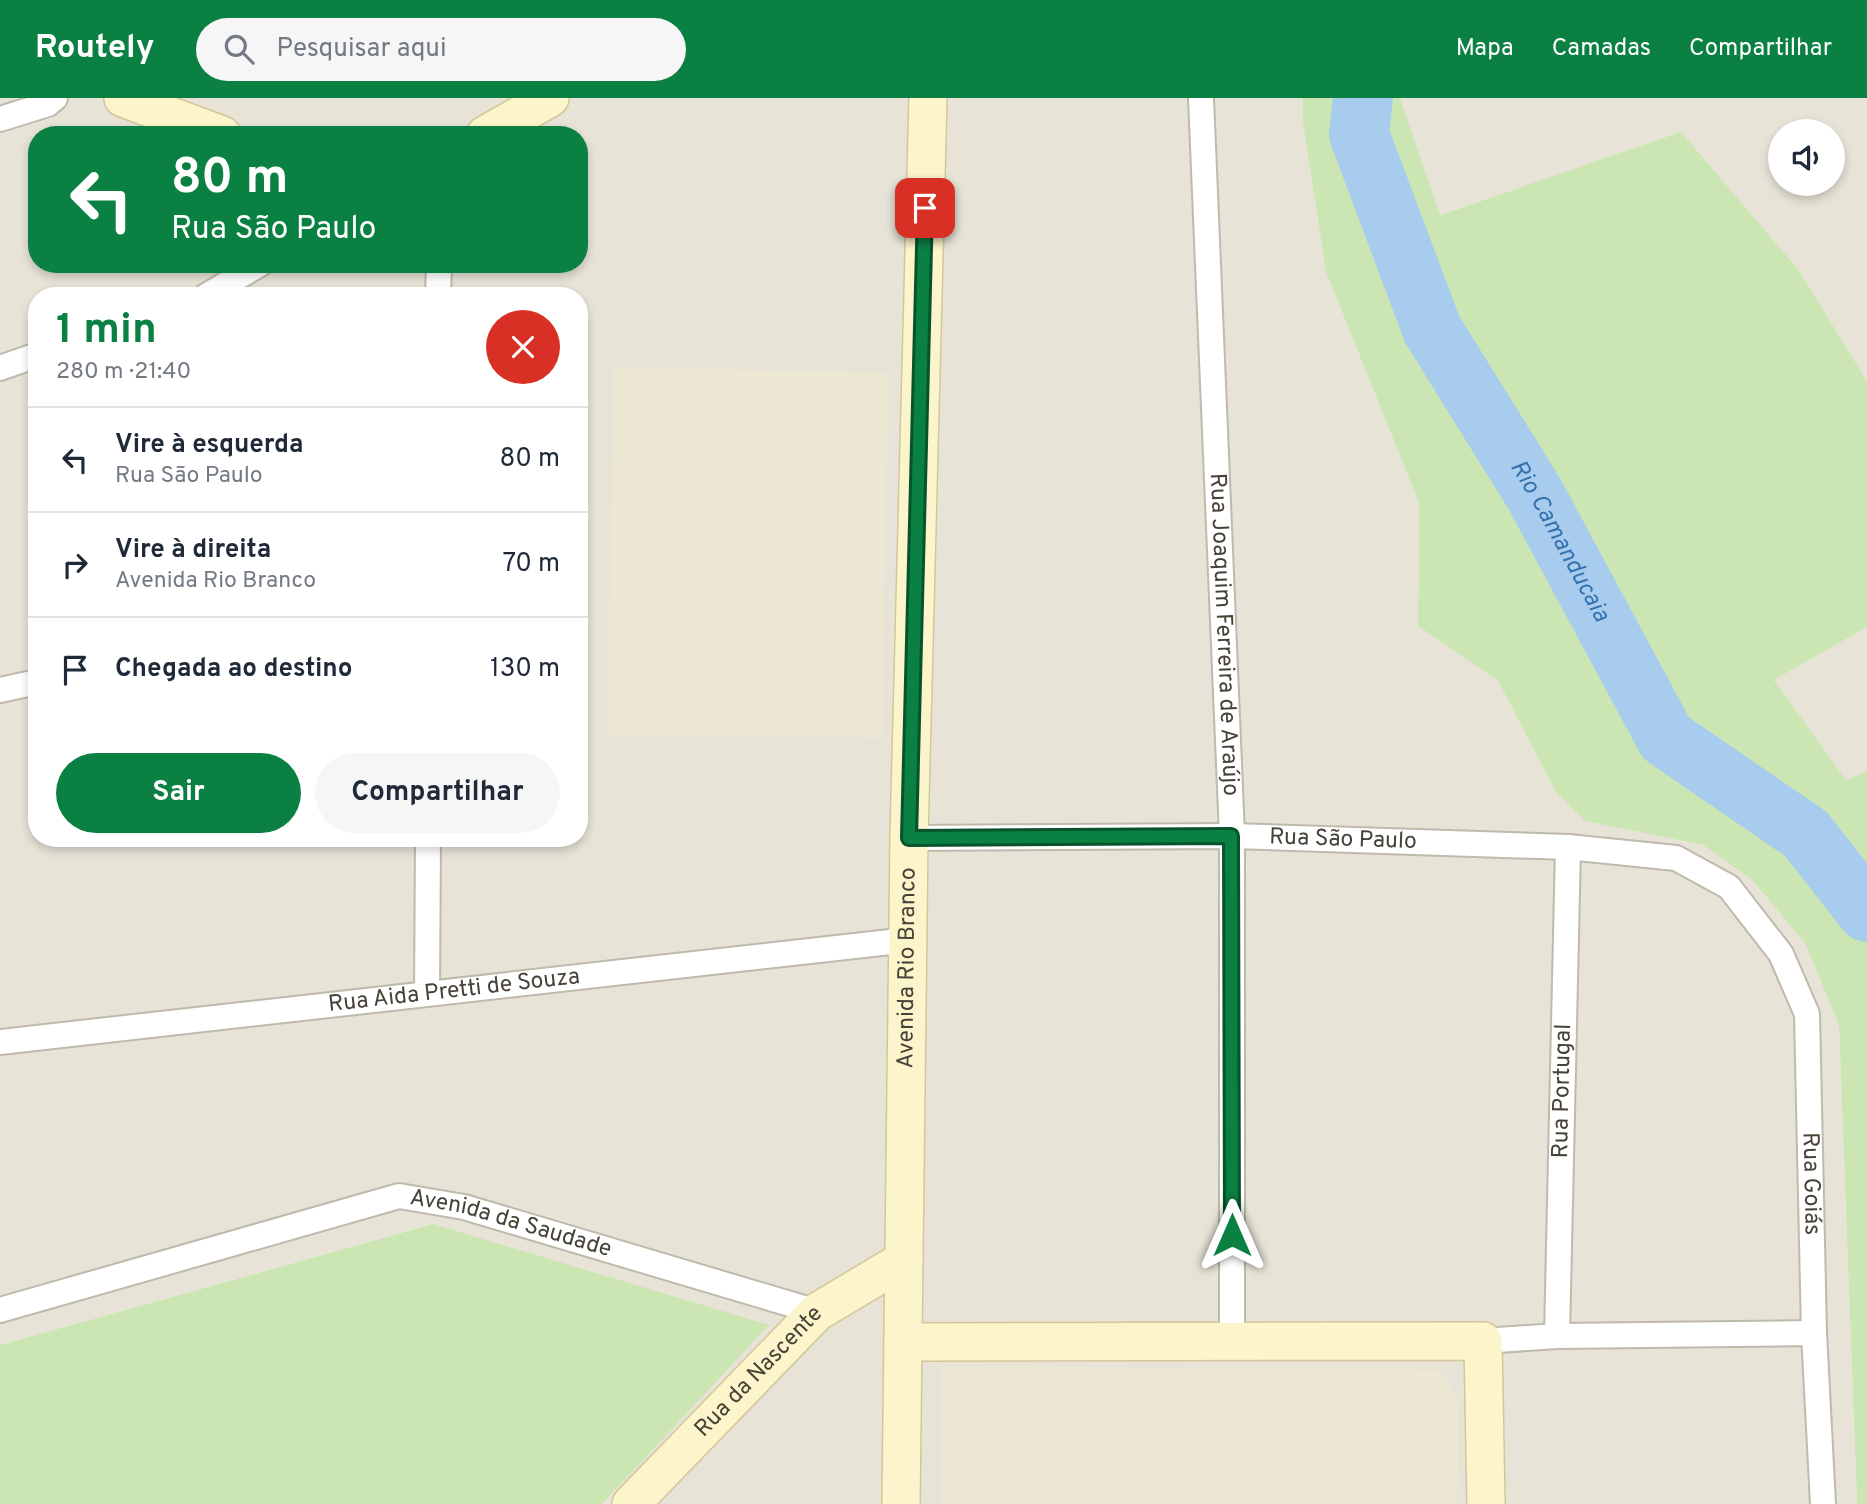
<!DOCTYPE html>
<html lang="pt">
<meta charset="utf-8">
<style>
:root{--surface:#fff;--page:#f6f6f7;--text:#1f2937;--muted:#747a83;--line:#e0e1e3;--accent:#0b8043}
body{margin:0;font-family:Overpass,sans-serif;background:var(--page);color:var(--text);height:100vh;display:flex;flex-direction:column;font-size:26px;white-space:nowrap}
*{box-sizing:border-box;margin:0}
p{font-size:23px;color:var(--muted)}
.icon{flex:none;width:38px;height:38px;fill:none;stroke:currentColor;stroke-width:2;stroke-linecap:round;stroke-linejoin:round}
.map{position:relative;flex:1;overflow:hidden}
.sheet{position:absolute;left:28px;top:189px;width:560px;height:560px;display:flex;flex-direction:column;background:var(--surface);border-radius:28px;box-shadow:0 4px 10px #0003}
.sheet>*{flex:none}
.top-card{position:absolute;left:28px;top:28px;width:560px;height:147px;border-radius:28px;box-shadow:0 4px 10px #0003;background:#0b8043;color:#fff;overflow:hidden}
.buttons{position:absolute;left:1768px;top:21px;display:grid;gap:14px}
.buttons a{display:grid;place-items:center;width:77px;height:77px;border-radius:50%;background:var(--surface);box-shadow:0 4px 10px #0003;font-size:35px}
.pin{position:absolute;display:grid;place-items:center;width:60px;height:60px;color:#fff;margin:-30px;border-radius:14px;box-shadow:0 4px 10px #0006}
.me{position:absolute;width:77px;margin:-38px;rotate:0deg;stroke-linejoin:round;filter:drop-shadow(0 0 5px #0008)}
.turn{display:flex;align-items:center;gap:24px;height:147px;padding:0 28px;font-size:32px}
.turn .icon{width:91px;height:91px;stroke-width:2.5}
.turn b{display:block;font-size:49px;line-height:60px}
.round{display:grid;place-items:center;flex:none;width:74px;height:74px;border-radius:37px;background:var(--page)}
.headline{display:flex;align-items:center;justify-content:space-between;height:119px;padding:0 28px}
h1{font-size:42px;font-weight:700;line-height:52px;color:var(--accent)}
.button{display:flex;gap:14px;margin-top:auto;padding:14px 28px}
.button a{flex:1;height:80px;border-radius:42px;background:var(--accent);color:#fff;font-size:28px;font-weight:700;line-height:80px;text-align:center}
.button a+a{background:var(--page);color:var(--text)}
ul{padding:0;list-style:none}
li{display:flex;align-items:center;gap:21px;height:105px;padding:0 28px;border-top:2px solid var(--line)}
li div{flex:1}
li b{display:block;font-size:26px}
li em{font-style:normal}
header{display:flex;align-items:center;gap:42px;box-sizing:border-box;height:98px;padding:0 35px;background:var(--accent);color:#fff}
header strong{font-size:33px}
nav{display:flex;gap:38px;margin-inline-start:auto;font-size:24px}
.search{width:490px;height:63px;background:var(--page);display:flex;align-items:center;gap:18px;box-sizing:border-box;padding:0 24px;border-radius:38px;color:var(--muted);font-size:26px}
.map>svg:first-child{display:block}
.residential{fill:#e7e3d7;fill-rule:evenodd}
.education{fill:#ece7d3}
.green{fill:#cbe6b3}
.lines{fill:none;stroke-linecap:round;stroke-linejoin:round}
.river{stroke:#a8ccee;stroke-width:60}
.street-casing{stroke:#bfbaac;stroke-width:28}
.secondary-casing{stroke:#d2c79a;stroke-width:40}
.street{stroke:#fff;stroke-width:24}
.secondary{stroke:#fcf4ca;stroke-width:37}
.route-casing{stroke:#07532c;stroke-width:18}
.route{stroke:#0b8043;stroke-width:12}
.labels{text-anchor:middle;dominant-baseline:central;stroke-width:7;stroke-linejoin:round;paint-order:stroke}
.street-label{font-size:23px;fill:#474237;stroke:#fff}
.water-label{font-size:24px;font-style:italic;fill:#3472af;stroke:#fff}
</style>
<header>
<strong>Routely</strong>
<div class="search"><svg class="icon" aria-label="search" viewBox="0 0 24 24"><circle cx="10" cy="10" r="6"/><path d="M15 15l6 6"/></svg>Pesquisar aqui</div>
<nav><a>Mapa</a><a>Camadas</a><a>Compartilhar</a></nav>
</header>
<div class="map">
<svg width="1867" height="1406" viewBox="0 0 1867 1406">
<rect width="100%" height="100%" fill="#f4f1e9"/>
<g class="residential">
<path d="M 0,0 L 1303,0 L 1303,25 L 1326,174 L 1419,405 L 1418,528 L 1498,583 L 1556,694 L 1585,723 L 1703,747 L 1752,782 L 1805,845 L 1839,927 L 1857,1406 L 1457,1406 L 1458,1300 L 941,1269 L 942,1406 L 498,1406 L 432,1126 L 0,1247 ZM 37,37 L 579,37 L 579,166 L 37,166 ZM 37,198 L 579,198 L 579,740 L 37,740 Z"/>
<path d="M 1400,0 L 1867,0 L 1867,283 L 1798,171 L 1681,35 L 1439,117 ZM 1780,33 L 1832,33 L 1832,86 L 1780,86 Z"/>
<path d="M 1867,529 L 1867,673 L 1846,682 L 1774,582 Z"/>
</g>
<g class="education">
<path d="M 614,270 L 888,274 L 882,640 L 607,637 Z"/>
<path d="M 941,1268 L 1440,1272 L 1458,1300 L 1457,1406 L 942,1406 Z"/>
</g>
<g class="green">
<path d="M 1303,0 L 1400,0 L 1440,117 L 1681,34 L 1798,171 L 1867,283 L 1867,529 L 1774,582 L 1846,682 L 1867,673 L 1867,1406 L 1857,1406 L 1839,927 L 1805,845 L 1752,782 L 1703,747 L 1585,723 L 1556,694 L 1498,583 L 1418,528 L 1419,405 L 1326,174 L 1303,25 Z"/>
<path d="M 433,1126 L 769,1227 L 602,1406 L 0,1406 L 0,1247 Z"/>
</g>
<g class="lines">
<path class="river" id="s1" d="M 1363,0 L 1359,36 L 1432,231 L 1535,397 L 1666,640 L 1806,736 L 1867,814"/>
<g class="street-casing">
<g id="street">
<path id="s2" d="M 1201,0 L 1232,738 L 1232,1243"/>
<path d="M 0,21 L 48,6 L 55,0"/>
<path d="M 206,198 L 260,166"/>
<path d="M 438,198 L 439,166"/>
<path d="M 0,270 L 37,257"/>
<path d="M 0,592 L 37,584"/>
<path id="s3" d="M 909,740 L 1232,738 L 1568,749 L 1676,760 L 1729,789 L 1781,856 L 1807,916 L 1814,1235 L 1823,1406"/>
<path d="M 427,896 L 428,740"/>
<path id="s4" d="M 0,944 L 908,842"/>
<path id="s5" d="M 0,1212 L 399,1098 L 464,1109 L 817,1214"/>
<path id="s6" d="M 1557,1238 L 1568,749"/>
<path d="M 1483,1243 L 1557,1238 L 1814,1235"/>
</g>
</g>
<g class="secondary-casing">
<g id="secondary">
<path d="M 123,0 L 222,37"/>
<path d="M 485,37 L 550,0"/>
<path d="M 903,1244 L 1483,1243 L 1486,1406"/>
<path id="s7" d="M 631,1406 L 817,1214 L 904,1162"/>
<path id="s8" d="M 901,1406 L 909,740 L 928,0"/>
</g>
</g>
<use href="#street" class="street"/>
<use href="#secondary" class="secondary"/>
</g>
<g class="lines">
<g class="route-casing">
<path id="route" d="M 925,110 L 909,740 L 1231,738 L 1232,1137"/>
</g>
<use href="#route" class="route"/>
</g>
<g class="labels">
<g class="street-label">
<text stroke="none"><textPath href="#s2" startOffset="537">Rua Joaquim Ferreira de Araújo</textPath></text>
<text stroke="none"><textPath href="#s3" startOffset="434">Rua São Paulo</textPath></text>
<text stroke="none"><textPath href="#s8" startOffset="536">Avenida Rio Branco</textPath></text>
<text stroke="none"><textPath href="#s4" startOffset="457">Rua Aida Pretti de Souza</textPath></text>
<text stroke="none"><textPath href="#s6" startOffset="245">Rua Portugal</textPath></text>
<text stroke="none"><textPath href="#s3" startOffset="1148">Rua Goiás</textPath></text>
<text stroke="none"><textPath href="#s5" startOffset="530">Avenida da Saudade</textPath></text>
<text stroke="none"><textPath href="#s7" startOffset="184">Rua da Nascente</textPath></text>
</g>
<g class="water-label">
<text stroke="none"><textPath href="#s1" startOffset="492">Rio Camanducaia</textPath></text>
</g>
</g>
</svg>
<div class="buttons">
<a><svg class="icon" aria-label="sound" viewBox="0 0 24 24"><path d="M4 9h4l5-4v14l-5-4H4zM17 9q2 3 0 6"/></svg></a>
</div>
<div class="pin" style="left:925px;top:110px;background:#d93025"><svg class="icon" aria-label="arrive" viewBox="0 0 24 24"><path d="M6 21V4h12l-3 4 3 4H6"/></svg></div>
<svg class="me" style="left:1232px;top:1137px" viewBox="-20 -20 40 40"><path d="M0-17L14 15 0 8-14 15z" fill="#0b8043" stroke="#fff" stroke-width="4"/></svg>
<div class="top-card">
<div class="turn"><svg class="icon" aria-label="left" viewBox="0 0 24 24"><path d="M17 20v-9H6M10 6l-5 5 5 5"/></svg><div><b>80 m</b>Rua São Paulo</div></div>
</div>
<section class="sheet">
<div class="headline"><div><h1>1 min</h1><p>280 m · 21:40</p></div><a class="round" style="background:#d93025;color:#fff"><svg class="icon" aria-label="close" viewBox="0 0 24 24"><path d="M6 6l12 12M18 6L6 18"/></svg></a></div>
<ul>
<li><svg class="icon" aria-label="left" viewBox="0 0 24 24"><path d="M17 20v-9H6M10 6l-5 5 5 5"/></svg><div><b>Vire à esquerda</b><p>Rua São Paulo</p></div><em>80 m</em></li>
<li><svg class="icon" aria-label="right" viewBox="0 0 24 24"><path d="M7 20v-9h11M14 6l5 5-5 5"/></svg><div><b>Vire à direita</b><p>Avenida Rio Branco</p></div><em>70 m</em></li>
<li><svg class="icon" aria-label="arrive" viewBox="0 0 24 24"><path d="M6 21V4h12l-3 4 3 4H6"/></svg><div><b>Chegada ao destino</b></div><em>130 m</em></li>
</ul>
<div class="button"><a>Sair</a><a>Compartilhar</a></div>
</section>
</div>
